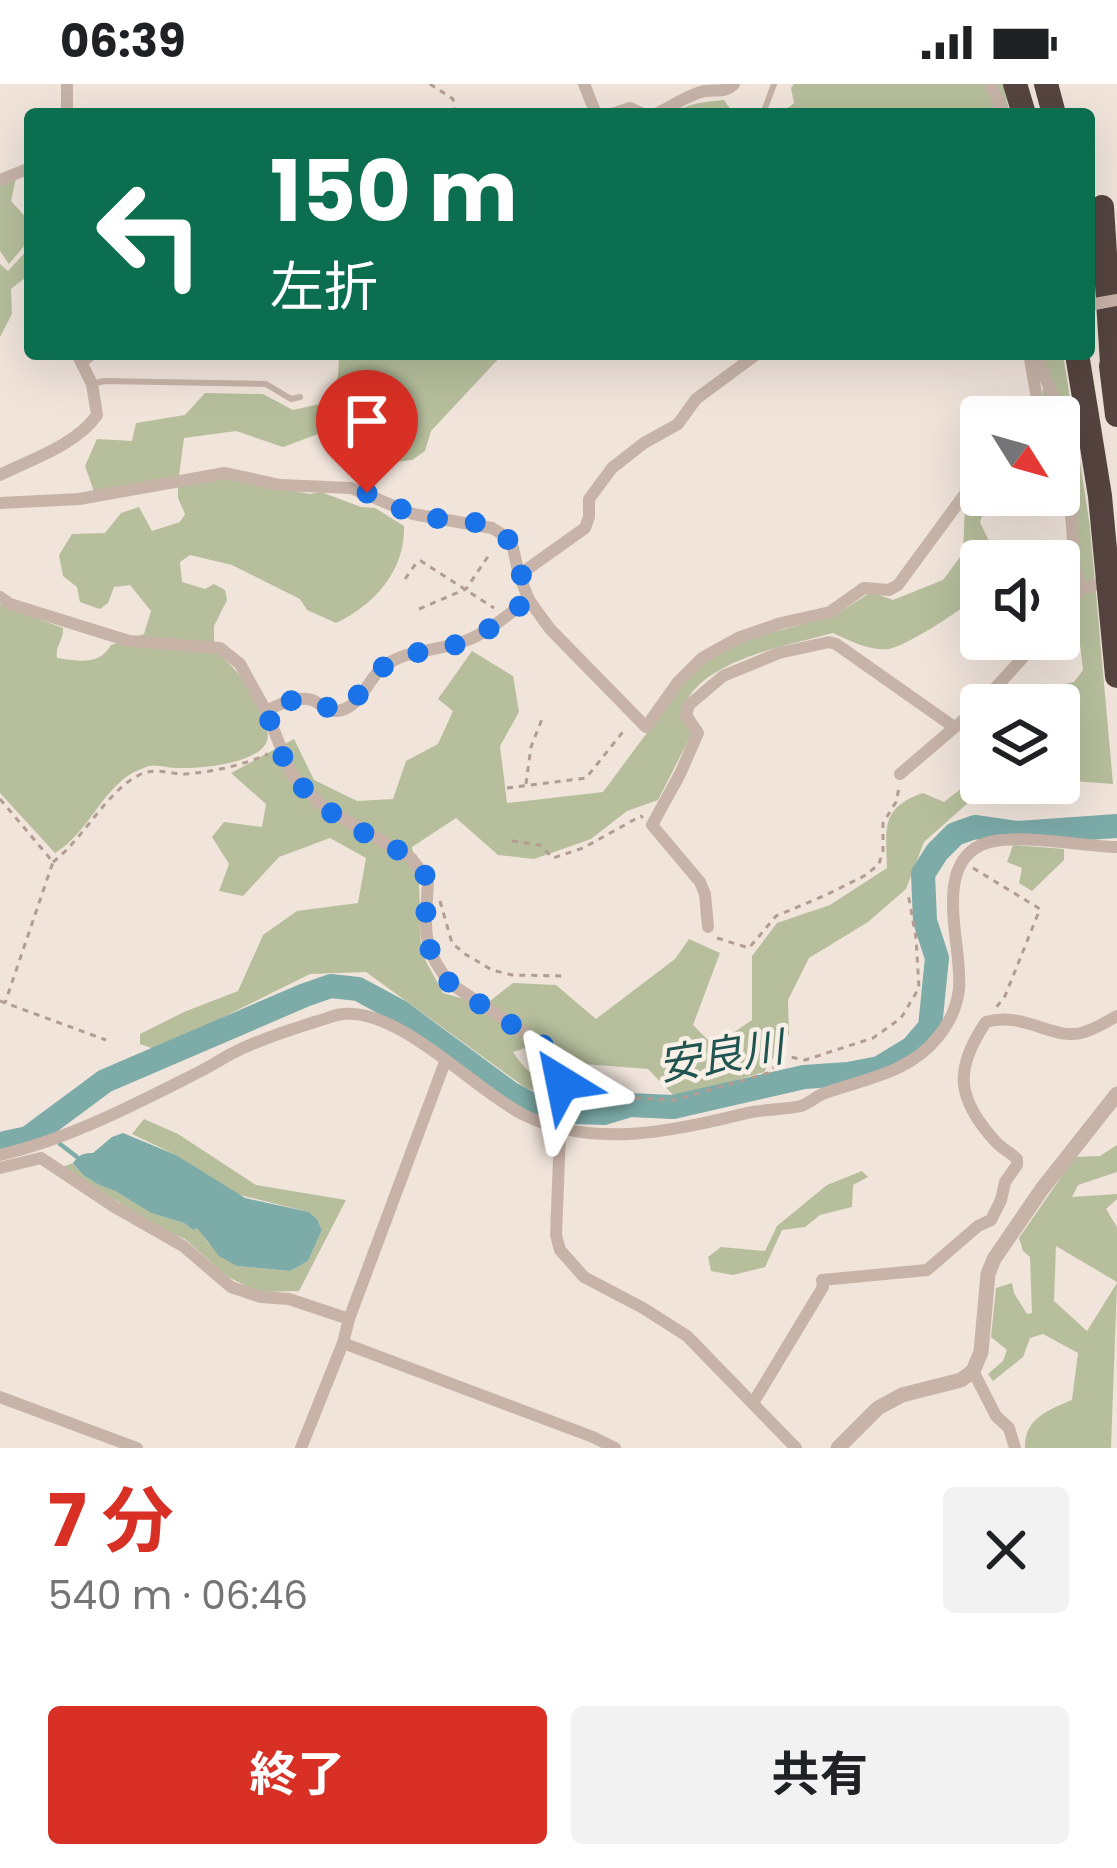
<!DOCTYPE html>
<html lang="ja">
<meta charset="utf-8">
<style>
:root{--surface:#fff;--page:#f2f2f2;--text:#202124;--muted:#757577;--accent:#d93025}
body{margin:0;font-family:Poppins,"Noto Sans JP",sans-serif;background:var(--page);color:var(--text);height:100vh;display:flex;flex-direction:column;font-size:45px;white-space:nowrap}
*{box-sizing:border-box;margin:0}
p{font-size:39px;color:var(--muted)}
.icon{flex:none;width:66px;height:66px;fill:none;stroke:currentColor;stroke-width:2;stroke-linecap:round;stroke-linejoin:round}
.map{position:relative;height:1364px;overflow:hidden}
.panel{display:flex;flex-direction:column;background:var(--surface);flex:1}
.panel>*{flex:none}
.top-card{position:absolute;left:24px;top:24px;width:1071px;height:252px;border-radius:12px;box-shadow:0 12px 48px #0002;background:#0b6e4f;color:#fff;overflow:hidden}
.needle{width:78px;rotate:127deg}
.controls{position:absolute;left:960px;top:312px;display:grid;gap:24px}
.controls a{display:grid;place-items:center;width:120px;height:120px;border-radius:12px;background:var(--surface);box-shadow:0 12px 48px #0002;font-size:60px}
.pin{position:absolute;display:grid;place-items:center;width:102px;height:102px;color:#fff;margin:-123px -51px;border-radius:50% 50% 50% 0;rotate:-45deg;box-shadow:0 0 12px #0007}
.pin .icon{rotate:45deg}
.me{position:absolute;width:132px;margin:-66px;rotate:325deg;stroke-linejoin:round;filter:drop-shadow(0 0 9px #0008)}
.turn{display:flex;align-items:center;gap:42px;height:252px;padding:0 48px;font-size:54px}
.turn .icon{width:156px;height:156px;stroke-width:2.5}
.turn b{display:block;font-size:84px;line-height:102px}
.round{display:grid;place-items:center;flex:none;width:126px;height:126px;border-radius:12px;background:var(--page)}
.headline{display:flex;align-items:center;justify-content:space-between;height:204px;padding:0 48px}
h1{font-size:72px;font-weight:700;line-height:90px;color:var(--accent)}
.primary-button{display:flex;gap:24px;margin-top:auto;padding:24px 48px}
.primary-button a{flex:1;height:138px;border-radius:12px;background:var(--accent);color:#fff;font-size:48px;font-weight:700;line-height:138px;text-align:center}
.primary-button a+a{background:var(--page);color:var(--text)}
.status{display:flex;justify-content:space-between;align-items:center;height:84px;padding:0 60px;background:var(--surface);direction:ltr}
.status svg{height:33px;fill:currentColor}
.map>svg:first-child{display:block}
.green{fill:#b6be9c}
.water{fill:#7caba8}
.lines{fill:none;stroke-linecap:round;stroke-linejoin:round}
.stream{stroke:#7caba8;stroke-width:4.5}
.river{stroke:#7caba8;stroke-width:24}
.path{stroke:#b39d92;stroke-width:3;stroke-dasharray:6 6;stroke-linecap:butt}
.service{stroke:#c7b3a8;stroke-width:6}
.minor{stroke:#c7b3a8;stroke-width:12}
.tertiary{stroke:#c7b3a8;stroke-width:15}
.motorway{stroke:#55443f;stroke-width:24}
.minor-bridge{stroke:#c7b3a8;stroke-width:12}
.route{stroke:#1a73e8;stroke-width:21;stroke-dasharray:0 37.8}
.labels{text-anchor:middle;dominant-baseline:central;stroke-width:9;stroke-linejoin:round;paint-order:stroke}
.water-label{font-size:42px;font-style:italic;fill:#205451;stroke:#f8efe7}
</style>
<div class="status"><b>06:39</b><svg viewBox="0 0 49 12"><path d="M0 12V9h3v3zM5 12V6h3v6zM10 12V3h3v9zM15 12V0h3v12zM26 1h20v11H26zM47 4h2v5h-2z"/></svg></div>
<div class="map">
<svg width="1117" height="1364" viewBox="0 0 1117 1364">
<rect width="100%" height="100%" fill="#f0e4db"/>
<g class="green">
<path d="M 794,0 L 1003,0 L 1010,30 L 780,30 L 794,19 L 791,4 Z"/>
<path d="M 724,16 L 734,30 L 675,30 C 688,18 707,18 724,16 Z"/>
<path d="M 16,94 L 11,117 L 30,138 L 30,155 L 9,180 L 0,167 L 0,102 Z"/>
<path d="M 30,163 L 30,190 L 11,205 L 12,230 L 0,253 L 0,180 L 8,187 Z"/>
<path d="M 339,270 L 503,270 L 431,347 L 425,367 L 412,376 L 365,381 L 342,363 L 329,346 L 283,363 L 236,347 L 184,354 L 178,399 L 222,392 L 309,410 L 321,408 L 361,423 L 375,424 L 404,442 C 405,487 375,520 336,539 L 307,526 L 300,515 L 232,481 L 190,471 L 180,478 L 182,498 L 205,505 L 214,500 L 225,506 L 227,516 L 214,542 L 214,567 C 237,582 253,609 263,634 C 266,643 271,652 265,661 C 252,680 199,685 177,684 C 168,684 158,680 149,682 C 148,682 134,688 132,689 C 100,709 87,750 55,769 L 0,709 L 0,521 L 63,544 C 64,556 55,562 57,574 C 79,577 99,582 111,561 L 144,550 L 151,527 L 130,501 L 114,503 L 108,519 L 100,525 L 80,518 L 77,503 L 63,492 L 59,471 L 72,450 L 105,449 L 121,429 L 139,423 L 152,447 L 180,438 L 185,430 L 178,414 L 178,401 L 97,416 L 85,382 L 97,355 L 132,357 L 136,339 L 185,331 L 205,309 L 263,310 L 293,326 L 329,318 L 338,293 Z"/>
<path d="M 1045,270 L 1063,270 L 1090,443 L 1113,700 L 1073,697 L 1059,672 L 1059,621 L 1014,621 L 1034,606 L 1074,598 L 1083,586 L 1065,432 L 1056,428 L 1062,390 L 1059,387 L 1059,333 L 1041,333 Z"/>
<path d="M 981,399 L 981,411 L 990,411 L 980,438 L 996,472 L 991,477 L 981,477 L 973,516 C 958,528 906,562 889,565 C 869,567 850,557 833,549 C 790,561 683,579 682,636 L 692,649 L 658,716 L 627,727 L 591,755 L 534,775 L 498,771 L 456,734 L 412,763 L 419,797 L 421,868 L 443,909 L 485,921 L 513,899 L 556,901 L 596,935 L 675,875 L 689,855 L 720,869 L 693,941 L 714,962 L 752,936 L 752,872 L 777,839 L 830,821 L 887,784 C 886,744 880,724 923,709 L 944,718 L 981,689 L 981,699 L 1014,699 L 969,718 L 924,758 L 906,805 L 868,838 L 809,874 L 788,916 L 789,950 L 764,988 L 676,1014 L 648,985 L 584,980 L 547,957 L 513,968 C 536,1005 567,1007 607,1014 L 576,1020 L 526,1004 L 366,888 L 310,890 L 157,966 L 140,960 L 140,950 L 184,928 L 238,907 L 263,851 L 297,827 L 358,819 L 366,774 L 330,754 L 279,773 L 243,812 L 219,807 L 229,780 L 212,753 L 224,738 L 262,743 L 266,720 L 231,689 L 294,655 L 314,696 L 357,717 L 393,715 L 406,677 L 438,660 L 453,627 L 438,615 L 472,567 L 513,592 L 519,628 L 500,662 L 507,719 L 603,708 L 684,599 L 706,577 L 740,557 L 836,531 L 871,508 L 893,516 L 943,496 L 963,469 L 965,420 Z"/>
<path d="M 1013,761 L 1064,765 L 1064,776 L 1032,807 L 1019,799 L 1022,784 L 1007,778 Z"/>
<path d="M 144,1035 L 178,1050 L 256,1101 L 346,1116 L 299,1207 L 259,1208 L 228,1193 L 185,1155 L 138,1135 L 119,1118 L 93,1105 L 62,1083 L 73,1079 L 83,1091 L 99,1101 L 115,1107 L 151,1129 L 184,1139 L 193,1146 L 197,1143 L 208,1159 L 238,1182 L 290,1187 L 308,1177 L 322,1146 L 317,1135 L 309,1128 L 236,1110 L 176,1071 L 132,1050 Z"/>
<path d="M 1117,1061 L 1117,1088 L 1078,1101 L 1072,1113 L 1117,1110 L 1117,1115 L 1106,1125 L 1117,1143 L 1117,1198 L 1056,1162 L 1054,1217 L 1087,1247 L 1117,1199 L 1111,1364 L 1025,1364 C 1024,1335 1048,1326 1072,1316 L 1078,1269 L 1043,1250 L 1030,1254 L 1023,1273 L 993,1297 L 988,1290 L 1003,1277 L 1007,1266 L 991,1253 L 996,1204 L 1012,1199 L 1014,1209 L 1027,1230 L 1032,1229 L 1030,1173 L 1023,1167 L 1019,1154 L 1075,1073 L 1100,1072 Z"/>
<path d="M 862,1087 L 868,1093 L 853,1101 L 852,1123 L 820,1131 L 805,1143 L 782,1146 L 765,1183 L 733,1191 L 711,1187 L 708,1173 L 721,1163 L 765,1167 L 777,1142 L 827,1101 Z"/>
</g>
<path class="water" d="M 123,1049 L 176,1071 L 245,1114 L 309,1128 L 317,1135 L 322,1146 L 308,1177 L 290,1187 L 237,1182 L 219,1172 L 197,1144 L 193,1146 L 184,1139 L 151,1129 L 115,1107 L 99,1101 L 83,1091 L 73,1079 C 79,1071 83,1069 93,1069 L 112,1053 Z"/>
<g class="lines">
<g class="stream">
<path d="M 28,1054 L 53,1049"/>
<path d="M 60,1060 L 77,1073"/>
</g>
<path class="river" d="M 0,1060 L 28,1054 L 105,997 L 305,911 L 331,902 L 358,905 L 399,927 L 510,1009 L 544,1027 L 604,1029 L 630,1021 L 673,1023 L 804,993 L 848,990 L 879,984 L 912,964 L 930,943 L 937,874 L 925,837 L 923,790 L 937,768 L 955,750 L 975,743 L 1018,749 L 1117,742"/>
<g class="path">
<path d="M 430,0 L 453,15 L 455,30"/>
<path d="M 405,495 L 417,478 L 421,477 L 494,524"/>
<path d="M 419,525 L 466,505 L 489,471"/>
<path d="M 526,700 L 531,663 L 542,635"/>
<path d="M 507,704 L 586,694 L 626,644"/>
<path d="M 0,715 L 53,778 L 5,919"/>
<path d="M 512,757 L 540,761 L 553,774 L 583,764 L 641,732 L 643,734"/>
<path d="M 53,778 C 84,754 107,707 139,691 C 155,683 169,690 185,690 C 213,688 243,681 268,670"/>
<path d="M 973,784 L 1040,825 L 1005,912 L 995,925"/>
<path d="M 440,817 L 452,859 L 465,870 L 492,886 L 512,891 L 566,892"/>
<path d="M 717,854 L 749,864 L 776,832 L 826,811 L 866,791 L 879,780 L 883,767 L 883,739 L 896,718 L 899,704"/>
<path d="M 0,917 L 106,956"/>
<path d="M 531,987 L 550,994"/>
<path d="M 576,1003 L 615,1013 L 675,1016 L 768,989 L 785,972 L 805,976 L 873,954 L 901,934 L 919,904 L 916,854 L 908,809"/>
</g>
<g class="service">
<path d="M 763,30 L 774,0"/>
<path d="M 83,281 L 97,270"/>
<path d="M 92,300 L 104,297 L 266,300 L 291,315 L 300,313"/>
</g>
<g class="minor">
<path d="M 67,0 L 67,30"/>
<path d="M 584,0 L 596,30"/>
<path d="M 990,0 L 1004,30"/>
<path d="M 612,30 L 630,24 L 643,30"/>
<path d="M 656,30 C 671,23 689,10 705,7 C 719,5 723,10 734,0"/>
<path d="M 0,96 L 30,84"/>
<path d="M 757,270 L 696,315 L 678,340 L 644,359 L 612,384 L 589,415 L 589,433 L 585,444 L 519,491 L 529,516 L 550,545 L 646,643 L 678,598 L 702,574 L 738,554 L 781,539 L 830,528 L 864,504 L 889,506 L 898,501 L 981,388"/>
<path d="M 1035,270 L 1067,344 L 1074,480 L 1081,505 L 1095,501"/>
<path d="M 1030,275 L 1037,315 L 1036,333"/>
<path d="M 0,391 C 32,375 76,361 97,331 L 92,300 L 77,270"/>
<path d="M 0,419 L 79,415 L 225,389 L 280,401 L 351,404 L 413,430 L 492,444 L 505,452 L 513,464 L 519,491"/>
<path d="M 0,513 L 10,520 L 129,557 L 220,564 L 240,580 L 266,627 L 292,691 L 325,724 L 411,774 L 428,796 C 426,843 419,862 451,900 L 543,961 L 559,980 L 562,999 L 556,1151 L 560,1166 L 584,1193 L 643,1224 L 687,1252 L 796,1364"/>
<path d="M 1059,532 L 1081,505"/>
<path d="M 266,627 C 278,621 298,611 312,616 C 321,619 326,628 337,627 C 360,625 368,594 384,582 C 408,565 439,567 465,557 C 490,548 507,530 529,516"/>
<path d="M 900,690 L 975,626 L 1040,555"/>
<path d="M 708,843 L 705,810 L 700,798 L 652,741 L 680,690 L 698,649 L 686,631 L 689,621 L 723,592 L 779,569 L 829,558 L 836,560 L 954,643"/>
<path d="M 0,1071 C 70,1055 137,1019 201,987 C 215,980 227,971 241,965 C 265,954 292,945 318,937 C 326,935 336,930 344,930 C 401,925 474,1006 524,1031 C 595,1066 675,1046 747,1029 C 765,1025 784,1026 801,1022 C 810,1019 816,1012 825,1009 C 864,995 909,989 937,954 C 949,940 957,922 959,905 C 963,863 932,784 981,761 C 1011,747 1083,763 1117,763"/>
<path d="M 0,1084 L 41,1074 L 113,1122 L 183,1162 L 231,1203 L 261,1213 L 289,1215 L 349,1235"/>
<path d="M 343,1259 L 593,1353 L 615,1364"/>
<path d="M 973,1287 L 996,1332 L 1009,1344 L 1015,1364"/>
<path d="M 0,1313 L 137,1364"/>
<path d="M 753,1319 L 823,1203 L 822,1196 L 927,1186 L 978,1142 L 991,1136 L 1001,1116 L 1005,1098 L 1017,1081 L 1017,1075 C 1010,1068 1002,1065 995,1057 C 956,1014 954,985 986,938 C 1023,927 1052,956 1081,949 C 1094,946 1106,938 1117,932"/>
<path d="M 301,1364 L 343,1259 L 349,1235 L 445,978"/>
</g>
<path class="tertiary" d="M 838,1364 L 878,1324 L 902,1311 L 961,1296 L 973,1287 L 981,1268 L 988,1190 L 994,1175 L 1042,1105 L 1117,1010"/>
<g class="motorway">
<path d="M 1015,0 L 1024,30"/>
<path d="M 1046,0 L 1054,30"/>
<path d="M 1102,123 L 1113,295"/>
<path d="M 1077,270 L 1100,412 L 1117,592"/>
<path d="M 1111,282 L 1117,331"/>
</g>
<path class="minor-bridge" d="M 1089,221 L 1117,216"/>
</g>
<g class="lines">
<path class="route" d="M 367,409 C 384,417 402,427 421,432 C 446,438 486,433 505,452 C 517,464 522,499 529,516 C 506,530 489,549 464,558 C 439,567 412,566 389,579 C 369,591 361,614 341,627 C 328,626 322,619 310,616 C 296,612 279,621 266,627 C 275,648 281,677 296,695 C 311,715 332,730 353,743 C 381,759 411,766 428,796 C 425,843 420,862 451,901 L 543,961 L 559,980 L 562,999"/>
</g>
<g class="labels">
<g class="water-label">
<text transform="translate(721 972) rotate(-9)">安良川</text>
</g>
</g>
</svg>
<div class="controls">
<a><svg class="needle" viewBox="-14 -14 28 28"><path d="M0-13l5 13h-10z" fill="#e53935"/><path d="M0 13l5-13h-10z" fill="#757577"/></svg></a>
<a><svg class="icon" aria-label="sound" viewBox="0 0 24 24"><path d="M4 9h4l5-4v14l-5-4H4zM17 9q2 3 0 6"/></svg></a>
<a><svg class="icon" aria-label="layers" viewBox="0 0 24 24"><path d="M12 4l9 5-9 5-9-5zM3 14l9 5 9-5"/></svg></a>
</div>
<div class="pin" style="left:367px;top:409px;background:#d93025"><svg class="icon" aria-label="arrive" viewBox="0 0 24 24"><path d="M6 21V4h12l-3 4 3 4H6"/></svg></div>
<svg class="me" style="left:562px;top:999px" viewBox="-20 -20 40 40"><path d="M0-17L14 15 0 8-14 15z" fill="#1a73e8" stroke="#fff" stroke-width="4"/></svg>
<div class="top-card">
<div class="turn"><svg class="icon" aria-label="left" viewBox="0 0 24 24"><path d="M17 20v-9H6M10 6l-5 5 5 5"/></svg><div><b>150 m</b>左折</div></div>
</div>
</div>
<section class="panel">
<div class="headline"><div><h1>7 分</h1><p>540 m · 06:46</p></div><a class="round"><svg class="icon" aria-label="close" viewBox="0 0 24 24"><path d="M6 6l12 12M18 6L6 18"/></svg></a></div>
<div class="primary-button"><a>終了</a><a>共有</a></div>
</section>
